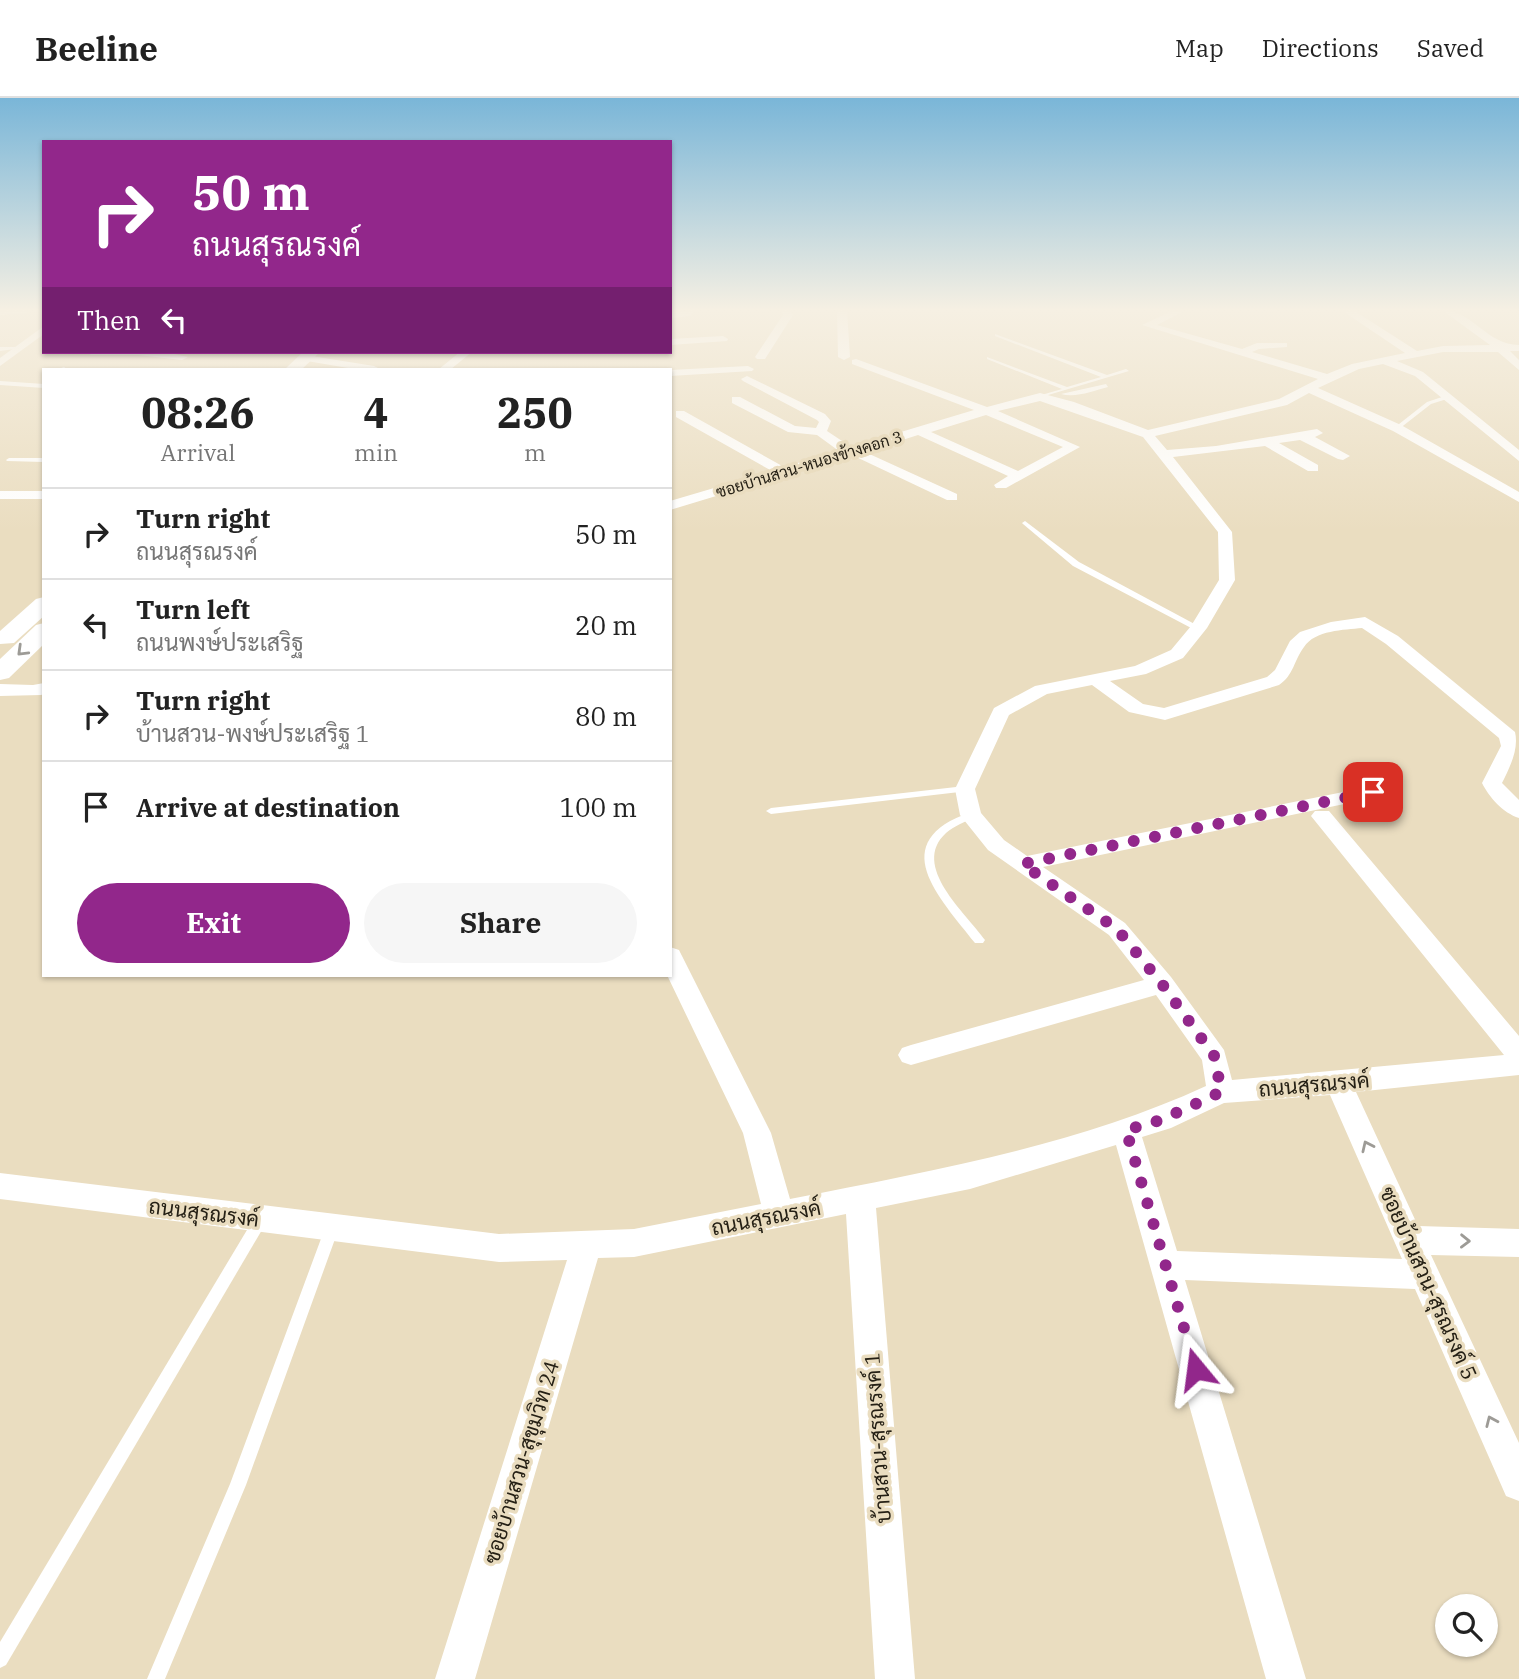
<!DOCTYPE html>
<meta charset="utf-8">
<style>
:root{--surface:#fff;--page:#f6f6f6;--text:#222;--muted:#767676;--line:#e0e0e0;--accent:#92278b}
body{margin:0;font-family:"IBM Plex Serif",Sarabun,serif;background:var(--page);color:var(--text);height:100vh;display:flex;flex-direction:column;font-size:26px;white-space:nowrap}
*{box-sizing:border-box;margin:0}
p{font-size:23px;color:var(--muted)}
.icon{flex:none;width:38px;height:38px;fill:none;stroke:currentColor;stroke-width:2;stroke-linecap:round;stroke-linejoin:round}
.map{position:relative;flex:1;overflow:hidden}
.side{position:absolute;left:42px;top:270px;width:630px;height:609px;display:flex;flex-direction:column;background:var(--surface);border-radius:0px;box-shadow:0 2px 5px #0004}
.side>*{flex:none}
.banner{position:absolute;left:42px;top:42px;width:630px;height:214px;border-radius:0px;box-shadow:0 2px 5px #0004;background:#92278b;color:#fff;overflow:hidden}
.fabs{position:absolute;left:1435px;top:1496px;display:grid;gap:14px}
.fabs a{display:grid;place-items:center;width:63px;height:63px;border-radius:50%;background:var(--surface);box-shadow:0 2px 5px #0004;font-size:35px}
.pin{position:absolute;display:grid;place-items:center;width:60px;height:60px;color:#fff;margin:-30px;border-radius:14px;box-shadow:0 4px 10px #0006}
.me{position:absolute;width:77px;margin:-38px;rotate:344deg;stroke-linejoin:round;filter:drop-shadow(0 0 5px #0008)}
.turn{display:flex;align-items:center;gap:24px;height:147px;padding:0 35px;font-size:32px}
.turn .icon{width:91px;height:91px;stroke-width:2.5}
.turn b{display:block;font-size:49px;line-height:60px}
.then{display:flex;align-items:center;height:66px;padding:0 35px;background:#0003;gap:14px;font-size:26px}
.eta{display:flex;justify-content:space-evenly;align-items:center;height:119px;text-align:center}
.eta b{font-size:42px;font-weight:800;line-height:49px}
.button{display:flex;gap:14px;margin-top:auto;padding:14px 35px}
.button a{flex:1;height:80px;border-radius:42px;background:var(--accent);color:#fff;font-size:28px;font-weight:800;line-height:80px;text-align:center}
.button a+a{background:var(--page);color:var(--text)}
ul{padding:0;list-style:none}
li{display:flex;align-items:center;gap:21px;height:91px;padding:0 35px;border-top:2px solid var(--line)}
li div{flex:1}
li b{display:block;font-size:26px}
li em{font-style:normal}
header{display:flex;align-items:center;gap:42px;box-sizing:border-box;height:98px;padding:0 35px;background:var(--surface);border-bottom:2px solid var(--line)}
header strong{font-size:33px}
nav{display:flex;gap:38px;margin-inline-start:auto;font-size:24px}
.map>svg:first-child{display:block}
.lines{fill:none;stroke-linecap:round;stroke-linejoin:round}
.lane{fill:#fff;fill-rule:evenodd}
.street{fill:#fff;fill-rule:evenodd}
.secondary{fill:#fff;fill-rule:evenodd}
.oneway{stroke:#9d9b96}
.route{stroke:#92278b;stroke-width:12;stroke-dasharray:0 21.6}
.labels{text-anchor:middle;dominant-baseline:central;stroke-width:7;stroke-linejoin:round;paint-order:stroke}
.far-street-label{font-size:16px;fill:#252015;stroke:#eaddc0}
.near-street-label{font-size:21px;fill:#252015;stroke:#eaddc0}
</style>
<header>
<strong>Beeline</strong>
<nav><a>Map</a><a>Directions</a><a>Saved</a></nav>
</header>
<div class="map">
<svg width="1519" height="1581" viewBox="0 0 1519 1581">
<rect width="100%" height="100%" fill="#eaddc0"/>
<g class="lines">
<g class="lane">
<path d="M 995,236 L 1107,277 L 1126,271 L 1129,273 L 1038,300 L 1038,298 L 1062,291 L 987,261 L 987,259 L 1067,289 L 1101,279 L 995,238 Z"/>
<path d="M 0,249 L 21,249 L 23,250 L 0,253 Z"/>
<path d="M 64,269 L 67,271 L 60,271 L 61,270 Z"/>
<path d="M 0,283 L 44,286 L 44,290 L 0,287 Z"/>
<path d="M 1106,286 L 1108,289 C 1093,293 1076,300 1061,296 Z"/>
<path d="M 1448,297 L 1451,299 L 1450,300 L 1431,306 L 1399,331 L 1394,330 L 1427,304 Z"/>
<path d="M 9,360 L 44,360 L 44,364 L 7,363 L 6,362 Z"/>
<path d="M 1025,423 L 1079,464 L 1202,530 L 1201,532 L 1195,532 L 1073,468 L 1023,426 L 1022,425 Z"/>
<path d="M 965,688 L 968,689 L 970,691 L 968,693 L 771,716 L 766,713 L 771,710 Z"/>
<path d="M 971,714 L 976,717 L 974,719 C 965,724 954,728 946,735 C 910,768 966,815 985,842 L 983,845 L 975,845 C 939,799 884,744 971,714 Z"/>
<path d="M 261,1115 L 266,1117 L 268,1121 L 266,1125 L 6,1567 L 0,1570 L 0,1544 L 256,1117 Z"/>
<path d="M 332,1124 L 337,1126 L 339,1130 L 246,1387 L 165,1581 L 147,1581 L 230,1386 L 325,1130 L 327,1126 Z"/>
</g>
<g class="street">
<path d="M 0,212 L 32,212 L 27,215 L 0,217 Z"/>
<path d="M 695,212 L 690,218 L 670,220 L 670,214 Z"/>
<path d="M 780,212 L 790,212 L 793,217 L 765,261 L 757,261 L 755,259 L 783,217 Z"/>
<path d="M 837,212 L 847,212 L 850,259 L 844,262 L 838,259 Z"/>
<path d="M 1174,212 L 1182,214 L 1157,227 L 1242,251 L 1257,245 L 1287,245 L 1287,249 L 1259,251 L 1252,254 L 1327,276 L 1352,266 L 1405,255 L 1341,212 L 1353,212 L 1417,253 L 1443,248 L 1490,247 L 1442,212 C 1472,212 1487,247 1519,247 L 1519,253 L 1510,253 L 1519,262 L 1519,272 L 1498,254 L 1443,254 L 1397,263 L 1423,274 L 1519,352 L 1519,363 L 1415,278 L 1383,266 L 1359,271 L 1318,290 L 1401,327 L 1519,394 L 1519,404 L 1393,333 L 1309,295 L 1287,307 L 1155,338 L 1167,352 L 1216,348 L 1317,331 L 1323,335 L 1315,339 L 1350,358 L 1343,362 L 1338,361 L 1300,342 L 1279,345 L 1318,367 L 1318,373 L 1308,373 L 1265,348 L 1173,359 L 1232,434 L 1235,482 L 1207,530 L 1183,560 L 1146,576 L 1110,583 L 1143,606 L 1164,610 L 1267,579 L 1275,572 L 1290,543 L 1300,534 L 1331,524 L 1365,519 L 1398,538 L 1515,634 C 1519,651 1510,669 1502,685 L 1519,702 L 1519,720 C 1503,715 1489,699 1482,685 L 1501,648 L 1499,640 L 1386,546 L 1362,530 C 1344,532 1315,532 1304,549 C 1294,562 1294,577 1279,587 L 1165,622 L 1129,614 L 1092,587 L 1047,596 L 1009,617 L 975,691 L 981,715 L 1004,742 L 1027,758 L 1373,688 L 1380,689 L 1383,694 L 1380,699 L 1373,700 L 1043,769 L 1125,825 L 1171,879 L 1224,952 L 1232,982 L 1504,957 L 1311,718 L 1315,713 L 1329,713 L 1519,938 L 1519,977 L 1356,994 L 1418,1128 L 1519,1131 L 1519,1159 L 1431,1157 L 1519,1345 L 1519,1403 L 1506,1398 L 1415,1191 L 1185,1182 L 1306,1581 L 1266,1581 L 1116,1047 L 970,1091 L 876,1110 L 915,1581 L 875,1581 L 846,1116 L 634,1159 L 598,1160 L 475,1581 L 435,1581 L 567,1162 L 499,1164 L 0,1101 L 0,1075 L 499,1136 L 634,1131 L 761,1106 L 743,1035 L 667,877 L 670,877 L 670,849 L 679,852 L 682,858 L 771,1035 L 790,1101 C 930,1073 1076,1048 1206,988 L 1202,962 L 1156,897 L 911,967 L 902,964 L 898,957 L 902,950 L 911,947 L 1144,882 L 1109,837 L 988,752 L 960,717 L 955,691 L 994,610 L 1035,588 L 1135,568 L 1171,552 L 1191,528 L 1219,482 L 1218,434 L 1143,339 L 1040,303 L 998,313 L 1080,349 L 1006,390 L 996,390 L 994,387 L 1008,378 L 918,337 L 865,354 L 957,396 L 957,402 L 947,402 L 852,357 L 670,412 L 670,403 L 772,373 L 676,319 L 676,313 L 684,313 L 784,369 L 839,353 L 817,337 L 788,334 L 732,305 L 732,299 L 740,299 L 795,328 L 816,330 L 819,324 L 817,322 L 743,283 L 741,281 L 747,278 L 825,316 L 831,323 L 827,333 L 851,349 L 974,312 L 852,266 L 852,262 L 856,261 L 987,309 L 1040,295 L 1074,304 L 1148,332 L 1279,301 L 1318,281 L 1142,227 ZM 986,317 L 1063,349 L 1018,373 L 931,334 ZM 1330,997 L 1402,1161 L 1177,1153 L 1142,1039 L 1171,1030 L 1224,1005 Z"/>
<path d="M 44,228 L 44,236 L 0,268 L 0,260 Z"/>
<path d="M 723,238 L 728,241 L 727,243 L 670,247 L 670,241 Z"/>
<path d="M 86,254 L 165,254 L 188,259 L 182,262 L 138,257 L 91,257 Z"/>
<path d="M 460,254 L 472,254 L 451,271 L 439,271 Z"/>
<path d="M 305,257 L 374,268 L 380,271 L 354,271 L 301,262 L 301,258 Z"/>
<path d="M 748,268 L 754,271 L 752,273 L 670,278 L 670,272 Z"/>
<rect x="0" y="393" width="44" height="8"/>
<path d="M 44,585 L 44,596 L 41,597 L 0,598 L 0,586 L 33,587 Z"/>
</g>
<g class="secondary">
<path d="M 303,254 L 320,254 L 302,271 L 285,271 Z"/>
<path d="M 44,499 L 44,518 L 14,545 L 0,546 L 0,533 L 36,501 Z"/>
<path d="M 44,525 L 44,546 L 9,580 L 0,582 L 0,561 L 36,527 Z"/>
</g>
</g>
<defs><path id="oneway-chevron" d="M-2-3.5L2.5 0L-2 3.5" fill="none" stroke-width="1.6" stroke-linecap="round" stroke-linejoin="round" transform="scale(1.75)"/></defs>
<g class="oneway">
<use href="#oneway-chevron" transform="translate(22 553) rotate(136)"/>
<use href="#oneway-chevron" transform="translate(1367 1048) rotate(-115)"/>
<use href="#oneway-chevron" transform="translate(1465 1143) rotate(1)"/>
<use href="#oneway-chevron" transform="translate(1491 1323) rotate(-114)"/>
</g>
<linearGradient id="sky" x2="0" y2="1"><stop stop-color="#7ab6d8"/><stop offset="0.49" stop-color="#f6f0e3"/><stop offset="1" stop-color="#f6f0e3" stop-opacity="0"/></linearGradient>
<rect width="1519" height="433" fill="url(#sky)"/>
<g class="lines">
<path class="route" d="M 1196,1271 L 1126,1032 L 1161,1022 L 1221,994 L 1215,959 L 1162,886 L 1117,831 L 1022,766 L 1373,694"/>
</g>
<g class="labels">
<g class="far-street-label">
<text transform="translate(809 366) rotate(-17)">ซอยบ้านสวน-หนองข้างคอก 3</text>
</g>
<g class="near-street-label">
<text transform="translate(1314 986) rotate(-5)">ถนนสุรณรงค์</text>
<text transform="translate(204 1114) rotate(7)">ถนนสุรณรงค์</text>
<text transform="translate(766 1119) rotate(-11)">ถนนสุรณรงค์</text>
<text transform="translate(1429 1185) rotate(66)">ซอยบ้านสวน-สุรณรงค์ 5</text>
<text transform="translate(877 1340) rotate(-94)">บ้านสวน-สุรณรงค์ 1</text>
<text transform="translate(521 1364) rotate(-73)">ซอยบ้านสวน-สุขุมวิท 24</text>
</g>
</g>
</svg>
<div class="fabs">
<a><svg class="icon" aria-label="search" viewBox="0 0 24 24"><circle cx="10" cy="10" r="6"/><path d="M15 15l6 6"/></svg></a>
</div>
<div class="pin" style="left:1373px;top:694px;background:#d93025"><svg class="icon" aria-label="arrive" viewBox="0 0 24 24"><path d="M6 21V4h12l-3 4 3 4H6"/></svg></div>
<svg class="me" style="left:1196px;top:1271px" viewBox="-20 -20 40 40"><path d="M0-17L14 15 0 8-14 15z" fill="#92278b" stroke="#fff" stroke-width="4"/></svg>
<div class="banner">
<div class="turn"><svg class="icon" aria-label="right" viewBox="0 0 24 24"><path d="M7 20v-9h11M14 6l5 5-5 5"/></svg><div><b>50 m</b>ถนนสุรณรงค์</div></div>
<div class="then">Then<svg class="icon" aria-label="left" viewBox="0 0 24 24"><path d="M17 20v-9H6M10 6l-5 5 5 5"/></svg></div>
</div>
<section class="side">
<div class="eta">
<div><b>08:26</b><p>Arrival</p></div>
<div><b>4</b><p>min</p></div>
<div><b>250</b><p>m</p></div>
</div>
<ul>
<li><svg class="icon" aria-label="right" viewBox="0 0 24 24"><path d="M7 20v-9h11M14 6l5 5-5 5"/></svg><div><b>Turn right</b><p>ถนนสุรณรงค์</p></div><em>50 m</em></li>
<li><svg class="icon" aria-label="left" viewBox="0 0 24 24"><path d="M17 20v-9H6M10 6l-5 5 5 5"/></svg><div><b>Turn left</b><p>ถนนพงษ์ประเสริฐ</p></div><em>20 m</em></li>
<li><svg class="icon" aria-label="right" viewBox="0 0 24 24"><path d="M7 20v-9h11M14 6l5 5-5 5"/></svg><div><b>Turn right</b><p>บ้านสวน-พงษ์ประเสริฐ 1</p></div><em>80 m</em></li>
<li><svg class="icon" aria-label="arrive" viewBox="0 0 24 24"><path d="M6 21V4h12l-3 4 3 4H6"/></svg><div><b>Arrive at destination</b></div><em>100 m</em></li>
</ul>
<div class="button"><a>Exit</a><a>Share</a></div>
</section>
</div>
